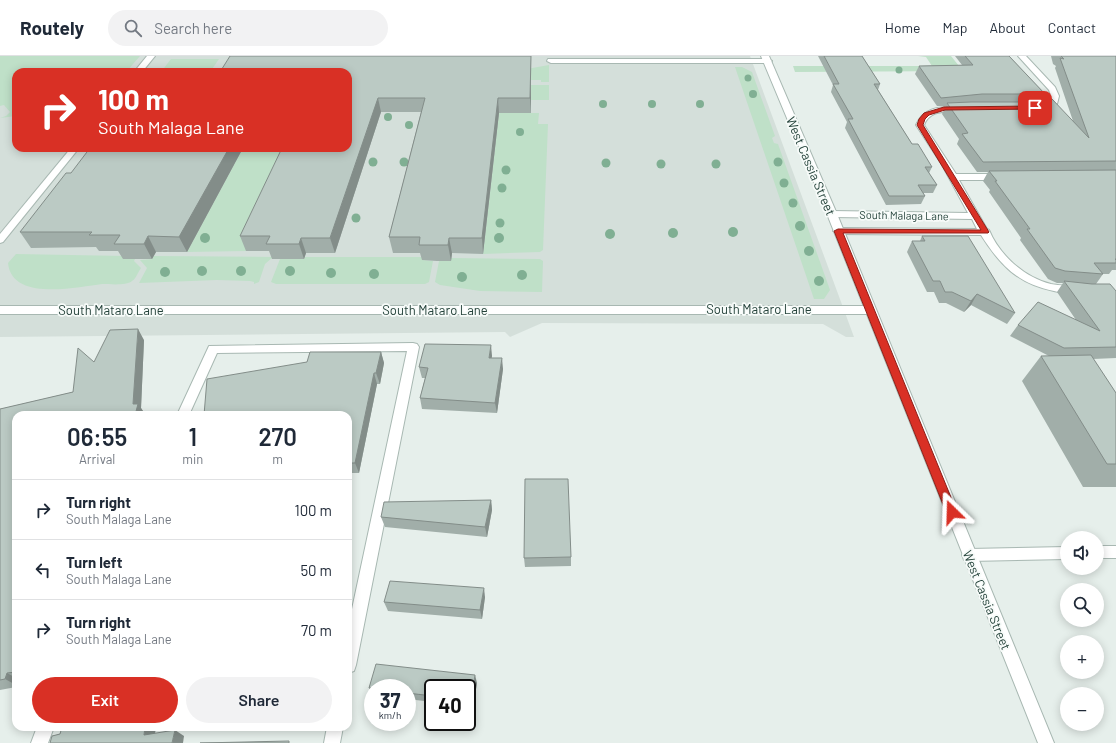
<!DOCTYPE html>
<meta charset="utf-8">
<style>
:root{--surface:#fff;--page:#f2f2f3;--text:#1f2937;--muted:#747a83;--line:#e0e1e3;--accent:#d93025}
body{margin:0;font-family:Barlow,sans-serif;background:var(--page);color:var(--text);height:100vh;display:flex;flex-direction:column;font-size:15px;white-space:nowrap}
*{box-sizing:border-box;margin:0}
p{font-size:13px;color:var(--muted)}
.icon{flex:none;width:22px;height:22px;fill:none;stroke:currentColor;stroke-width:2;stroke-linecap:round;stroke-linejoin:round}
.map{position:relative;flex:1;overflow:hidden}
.drawer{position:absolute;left:12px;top:355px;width:340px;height:320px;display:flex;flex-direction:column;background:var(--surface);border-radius:12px;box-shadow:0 2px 10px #0003}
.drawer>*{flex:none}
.top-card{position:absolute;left:12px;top:12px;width:340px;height:84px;border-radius:12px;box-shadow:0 2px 10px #0003;background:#d93025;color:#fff;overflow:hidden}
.fabs{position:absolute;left:1060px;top:475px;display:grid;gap:8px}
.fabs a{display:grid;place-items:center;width:44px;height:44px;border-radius:50%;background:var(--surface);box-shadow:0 2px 10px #0003;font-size:20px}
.speed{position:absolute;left:364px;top:623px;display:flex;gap:8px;font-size:20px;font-weight:700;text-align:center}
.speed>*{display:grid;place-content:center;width:52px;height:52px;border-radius:50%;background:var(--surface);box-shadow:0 2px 10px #0003;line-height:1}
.speed small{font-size:10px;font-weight:400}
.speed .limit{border:2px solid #111;border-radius:6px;background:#fff;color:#111}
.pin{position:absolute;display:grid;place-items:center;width:34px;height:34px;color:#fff;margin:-17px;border-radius:8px;box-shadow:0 2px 6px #0006}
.me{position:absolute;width:44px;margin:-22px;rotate:338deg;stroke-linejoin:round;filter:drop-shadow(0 0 3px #0008)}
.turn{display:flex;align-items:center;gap:14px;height:84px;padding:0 20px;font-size:18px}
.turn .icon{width:52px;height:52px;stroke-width:2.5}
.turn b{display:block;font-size:28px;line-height:34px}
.eta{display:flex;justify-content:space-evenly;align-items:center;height:68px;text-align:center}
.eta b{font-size:24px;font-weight:600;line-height:28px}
.action{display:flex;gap:8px;margin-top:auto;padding:8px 20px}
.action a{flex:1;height:46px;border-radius:24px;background:var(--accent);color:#fff;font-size:16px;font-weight:600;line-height:46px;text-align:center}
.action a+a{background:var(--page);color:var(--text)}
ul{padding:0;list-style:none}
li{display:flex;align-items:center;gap:12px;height:60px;padding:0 20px;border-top:1px solid var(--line)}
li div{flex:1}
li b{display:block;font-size:15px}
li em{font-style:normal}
header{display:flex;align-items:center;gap:24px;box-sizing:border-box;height:56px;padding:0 20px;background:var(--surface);border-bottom:1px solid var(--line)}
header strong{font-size:19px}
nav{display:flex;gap:22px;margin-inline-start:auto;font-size:14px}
.search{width:280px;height:36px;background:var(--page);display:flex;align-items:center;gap:10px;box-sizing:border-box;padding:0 14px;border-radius:22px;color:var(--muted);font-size:15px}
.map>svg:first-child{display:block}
.built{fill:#d4dfda;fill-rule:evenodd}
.green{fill:#bfe0c8}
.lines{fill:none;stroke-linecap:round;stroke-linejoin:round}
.service-casing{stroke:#a8b8b2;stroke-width:2}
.minor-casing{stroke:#a8b8b2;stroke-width:2}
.tertiary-casing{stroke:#a8b8b2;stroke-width:2}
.service{fill:#fff;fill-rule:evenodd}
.minor{fill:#fff;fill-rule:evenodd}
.tertiary{fill:#fff;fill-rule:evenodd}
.tree{fill:#80af93}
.wall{fill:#a1aea9}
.shaded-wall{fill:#838d89}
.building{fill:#bbcac4;stroke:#838d89}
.route{fill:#d93025;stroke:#8d1f18}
.labels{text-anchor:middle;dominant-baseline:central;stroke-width:3.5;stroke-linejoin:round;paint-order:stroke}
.far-street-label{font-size:11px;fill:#24423a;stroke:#f7fbf9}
.street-label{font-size:13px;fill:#24423a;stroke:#f7fbf9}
</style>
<header>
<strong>Routely</strong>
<div class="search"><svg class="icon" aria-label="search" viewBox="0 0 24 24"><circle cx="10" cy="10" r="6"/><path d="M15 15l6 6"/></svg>Search here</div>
<nav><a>Home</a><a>Map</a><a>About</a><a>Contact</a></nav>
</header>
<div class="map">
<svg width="1116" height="687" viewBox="0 0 1116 687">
<rect width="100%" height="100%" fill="#e6efeb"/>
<path class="built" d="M 0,0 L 750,0 L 854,281 L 846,281 L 823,268 L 542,267 L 510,281 L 505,276 L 0,281 ZM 16,16 L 348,16 L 348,92 L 16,92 Z"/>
<g class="green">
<path d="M 0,0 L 140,0 L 126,16 L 16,16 L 16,60 L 0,62 L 6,60 L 10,56 L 4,49 L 0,50 Z"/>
<path d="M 918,0 L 951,0 L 963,15 L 795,16 L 793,10 L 932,10 L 926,1 Z"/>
<path d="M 171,3 L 219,3 L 210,16 L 161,16 Z"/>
<path d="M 549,9 L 549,26 L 541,26 L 541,24 L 531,24 L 531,18 L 521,14 Z"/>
<path d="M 735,11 L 742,11 L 752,16 L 775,80 L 772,82 L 774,87 L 778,88 L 830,234 L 824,243 L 814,243 Z"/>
<path d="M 531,29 L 549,29 L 549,44 L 530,44 Z"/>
<path d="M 499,57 L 539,57 L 538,68 L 548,68 L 543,194 L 540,196 L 483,198 Z"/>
<path d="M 243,92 L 293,92 L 246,195 L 187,196 Z"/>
<path d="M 16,198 L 125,200 L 135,203 L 134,205 L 141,212 C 138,216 136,223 132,225 C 126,230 110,228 102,228 C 77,231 12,246 8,207 Z"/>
<path d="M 154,200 L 273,201 L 265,208 L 259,226 L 254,228 L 254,226 L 250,225 L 217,224 L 139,227 L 147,212 L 140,204 L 152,203 Z"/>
<path d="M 305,201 L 422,201 L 422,204 L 433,205 L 429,226 L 425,228 L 276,228 L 271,226 L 280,203 L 304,203 Z"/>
<path d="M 451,202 L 540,203 L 543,205 L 542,236 L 480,235 L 440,229 L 435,226 L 439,205 Z"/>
</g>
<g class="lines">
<g class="service-casing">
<g id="service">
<path d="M 413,287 L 417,288 L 419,291 L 356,609 L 354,615 L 348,617 L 348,572 L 407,295 L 217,297 L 189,359 L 177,359 L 209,290 Z"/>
<rect x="1097" y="490" width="19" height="12"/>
<path d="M 1067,491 L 1067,503 L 969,505 L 964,504 L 962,499 L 964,494 L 969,493 Z"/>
<path d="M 37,671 L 54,671 L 48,687 L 31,687 Z"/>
<path d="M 327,671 L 343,671 L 340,687 L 324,687 Z"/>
</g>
</g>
<g class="minor-casing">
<g id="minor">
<path d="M 147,0 L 155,0 L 142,16 L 134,16 Z"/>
<path d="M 1018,0 L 1026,0 L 1055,31 L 1059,40 L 1057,48 L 1043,53 L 1037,53 L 1037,49 L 1050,45 L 1051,40 L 1049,34 Z"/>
<path d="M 548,3 L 768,3 L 772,5 L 768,7 L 551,7 L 547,5 Z"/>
<path d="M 960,50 L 964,52 L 963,54 C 948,57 931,52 924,69 L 956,118 L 1002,118 L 1006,121 L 1002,124 L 959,124 L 987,173 L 989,174 C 999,198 1023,221 1051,228 C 1060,230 1070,229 1079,232 L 1080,234 L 1079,236 C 1071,239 1062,237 1054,235 C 1018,228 1000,209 981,179 L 838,178 L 833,175 L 838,172 L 977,173 L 972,163 L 832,161 L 827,158 L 832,155 L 968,157 L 942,109 L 916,69 C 924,50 942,51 960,50 Z"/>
<path d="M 71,92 L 79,92 L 3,186 L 0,187 L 0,178 Z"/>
<path d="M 0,250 L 870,250 L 874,251 L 875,254 L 874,257 L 870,258 L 0,258 Z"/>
</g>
</g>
<g class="tertiary-casing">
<path id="tertiary" d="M 761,0 L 769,0 L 837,158 L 1054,687 L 1038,687 L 827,158 Z"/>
</g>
<use href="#service" class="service"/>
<use href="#minor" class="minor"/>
<use href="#tertiary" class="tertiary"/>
</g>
<g class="tree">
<circle cx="899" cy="14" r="3.5"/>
<circle cx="748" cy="22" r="3.5"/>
<circle cx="753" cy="38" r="4"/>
<circle cx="603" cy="48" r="4"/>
<circle cx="652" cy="48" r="4"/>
<circle cx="700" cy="48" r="4"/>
<circle cx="388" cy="61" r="4"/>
<circle cx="409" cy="69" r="4"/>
<circle cx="520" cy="76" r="4"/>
<circle cx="373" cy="106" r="4.5"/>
<circle cx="404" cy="106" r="4.5"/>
<circle cx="778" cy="106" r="4.5"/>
<circle cx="606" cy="107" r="4.5"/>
<circle cx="661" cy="108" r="4.5"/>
<circle cx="716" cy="108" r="4.5"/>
<circle cx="506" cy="114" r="4.5"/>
<circle cx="784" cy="127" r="4.5"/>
<circle cx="502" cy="132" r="4.5"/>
<circle cx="793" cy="147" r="4.5"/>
<circle cx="356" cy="162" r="4.5"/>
<circle cx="500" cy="167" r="4.5"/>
<circle cx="800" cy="170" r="5"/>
<circle cx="733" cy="176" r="5"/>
<circle cx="673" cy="177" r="5"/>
<circle cx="610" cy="178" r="5"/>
<circle cx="205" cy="182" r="5"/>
<circle cx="499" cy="182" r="5"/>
<circle cx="809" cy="195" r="5"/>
<circle cx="202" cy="215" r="5"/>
<circle cx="241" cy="215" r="5"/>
<circle cx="290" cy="215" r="5"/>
<circle cx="165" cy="216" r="5"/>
<circle cx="331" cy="217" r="5"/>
<circle cx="374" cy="218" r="5"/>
<circle cx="522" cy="219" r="5"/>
<circle cx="462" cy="221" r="5"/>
<circle cx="819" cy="225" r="5"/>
</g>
<g class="wall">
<path d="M 531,0 L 531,57 L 499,57 L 483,198 L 452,197 L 451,205 L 437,205 L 422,204 L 420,197 L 393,197 L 389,181 L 421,56 L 381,56 L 335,197 L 306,197 L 304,203 L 272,203 L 269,195 L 246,195 L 240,180 L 348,16 Z"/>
<path d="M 818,0 L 862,0 L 880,28 L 878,34 L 912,88 L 932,111 L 929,117 L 937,129 L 933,137 L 923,137 L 925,140 L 921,148 L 886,149 L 845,72 L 847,66 L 831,36 L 833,29 Z"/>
<path d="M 955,0 L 1009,0 L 1045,38 L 1042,44 L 1073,65 L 1055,12 L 1056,10 L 1053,8 L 1051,0 L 1116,0 L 1116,214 L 1112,214 L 1109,218 L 1102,218 L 1103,218 L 1096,228 L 1116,235 L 1116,302 L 1093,303 L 1116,337 L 1116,431 L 1083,431 L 1022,325 L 1041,300 L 1049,300 L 1010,280 L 1018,269 L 1076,264 L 1057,236 L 1063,227 L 1057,227 L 1048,223 L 1020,184 L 1021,182 L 989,136 L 990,134 L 983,125 L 988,116 L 977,116 L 957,88 L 959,83 L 942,58 L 946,50 L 937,50 L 915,18 L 919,10 L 962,9 Z"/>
<path d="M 243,92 L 187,196 L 156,196 L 152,203 L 123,203 L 118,195 L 99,195 L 96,191 L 31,192 L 20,176 L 71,117 Z"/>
<path d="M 922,180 L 1015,257 L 1007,268 L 971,249 L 964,256 L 946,247 L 939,247 L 934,236 L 927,236 L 907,196 L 912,185 L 920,185 Z"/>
<path d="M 144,284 L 141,352 L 145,358 L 145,359 L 16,359 L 16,631 L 0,634 L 0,353 L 73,336 L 94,306 Z"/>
<path d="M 381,296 L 384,307 L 380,328 L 377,328 L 359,417 L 348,417 L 348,359 Z"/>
<path d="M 492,300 L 491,302 L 503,313 L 497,357 L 422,353 L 420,342 L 425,322 L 422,322 L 419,311 Z"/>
<path d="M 491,444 L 492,454 L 487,481 L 385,471 L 381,461 Z"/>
<path d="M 571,501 L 571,510 L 525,511 L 524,502 Z"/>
<path d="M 485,541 L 482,563 L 388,555 L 384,546 Z"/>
<path d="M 477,627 L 473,651 L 467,651 L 467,632 L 433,632 L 433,646 L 407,643 L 407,632 L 373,632 L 373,638 L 369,632 Z"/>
</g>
<g class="shaded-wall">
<path d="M 531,0 L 531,57 L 530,42 Z"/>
<path d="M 378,42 L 381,56 L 335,197 L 330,182 Z"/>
<path d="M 498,42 L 499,57 L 483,198 L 482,182 Z"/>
<path d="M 229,92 L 243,92 L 187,196 L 179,181 Z"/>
<path d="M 148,180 L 156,196 L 152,203 L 144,188 Z"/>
<path d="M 301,182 L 306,197 L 304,203 L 299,188 Z"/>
<path d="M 449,182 L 452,197 L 451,205 L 448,189 Z"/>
<path d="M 977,238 L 971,249 L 964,256 L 971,245 Z"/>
<path d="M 138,273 L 144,284 L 141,352 L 145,358 L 145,359 L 135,359 L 133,348 Z"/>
<path d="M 491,289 L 492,300 L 490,312 L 489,302 Z"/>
<path d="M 381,296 L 384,307 L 380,328 L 376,317 Z"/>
<path d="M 502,302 L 503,313 L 497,357 L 495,347 Z"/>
<path d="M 374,317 L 377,328 L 359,417 L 355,407 Z"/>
<path d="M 491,444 L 492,454 L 487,481 L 485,471 Z"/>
<path d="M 484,532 L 485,541 L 482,563 L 480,554 Z"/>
<path d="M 7,617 L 16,622 L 16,629 L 5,623 Z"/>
<path d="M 475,619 L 477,627 L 473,651 L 471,644 Z"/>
<path d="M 145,671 L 156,671 L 154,685 L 144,679 Z"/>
<path d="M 175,674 L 184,680 L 183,687 L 172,687 Z"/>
</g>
<g class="building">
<path d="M 230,0 L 531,0 L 530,42 L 498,42 L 482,182 L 449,182 L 448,189 L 419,189 L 420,181 L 389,181 L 425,42 L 378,42 L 330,182 L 301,182 L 299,188 L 266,188 L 270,180 L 240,180 L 282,92 L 348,92 L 348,16 L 220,16 Z"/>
<path d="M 824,0 L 862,0 L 880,28 L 874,28 L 912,88 L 918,88 L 932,111 L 925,111 L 937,129 L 918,129 L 925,140 L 889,140 L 848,63 L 853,63 L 833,28 L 839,28 Z"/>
<path d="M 965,0 L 1009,0 L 1045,38 L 982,38 L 941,42 L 919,10 L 973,9 Z"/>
<path d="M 1061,0 L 1116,0 L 1116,105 L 983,106 L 962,78 L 968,77 L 947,47 L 971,46 L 1028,46 L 1052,43 L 1089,82 L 1060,2 L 1064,3 Z"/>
<path d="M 90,92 L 229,92 L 179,181 L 148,180 L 144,188 L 114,188 L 120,179 L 89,179 L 92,176 L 20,176 L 66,117 L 71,117 Z"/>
<path d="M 1116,114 L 1116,203 L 1115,203 L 1116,204 L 1116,207 L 1094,207 L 1103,218 L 1065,215 L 1055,212 L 1027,173 L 1030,173 L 995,125 L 997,125 L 989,115 Z"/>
<path d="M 922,180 L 968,180 L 1015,257 L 977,238 L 971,245 L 952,236 L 945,236 L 940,225 L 933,225 L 912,185 L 925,185 Z"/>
<path d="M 1064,225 L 1092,228 L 1110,228 L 1116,235 L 1116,291 L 1064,292 L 1018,269 L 1038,246 L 1100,275 Z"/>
<path d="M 138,273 L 133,348 L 138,348 L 135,359 L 16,359 L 16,616 L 7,617 L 5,623 L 0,624 L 0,353 L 73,336 L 78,292 L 94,306 L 110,274 Z"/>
<path d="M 425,288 L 491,289 L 489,302 L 502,302 L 495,347 L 420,342 L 428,312 L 419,311 Z"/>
<path d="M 310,296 L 381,296 L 376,317 L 374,317 L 355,407 L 348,407 L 348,359 L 204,359 L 207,323 L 307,306 Z"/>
<path d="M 1091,299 L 1116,337 L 1116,408 L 1107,408 L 1041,300 Z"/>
<path d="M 525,423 L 568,423 L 571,501 L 524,502 Z"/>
<path d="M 491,444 L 485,471 L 381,461 L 384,446 Z"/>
<path d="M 390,525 L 484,532 L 480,554 L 384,546 Z"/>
<path d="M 376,608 L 475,619 L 471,644 L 467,644 L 467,632 L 433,632 L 433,640 L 407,637 L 407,632 L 369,632 Z"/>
<path d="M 62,671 L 145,671 L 144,679 L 175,674 L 172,687 L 50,687 L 52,680 L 60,678 Z"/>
<path d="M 289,685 L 289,687 L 200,687 Z"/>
</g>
<path class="route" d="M 1035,50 L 1038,50 L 1038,53 L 945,54 L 929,59 L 925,63 L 923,69 L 989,176 L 988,177 L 843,177 L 957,456 L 955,459 L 952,460 L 948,459 L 946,456 L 834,175 L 838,173 L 981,174 L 917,69 L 919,63 L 924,57 L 944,51 Z"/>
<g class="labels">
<g class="far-street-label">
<text transform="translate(904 159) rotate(1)">South Malaga Lane</text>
</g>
<g class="street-label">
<text transform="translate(811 110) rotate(67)">West Cassia Street</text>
<text x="759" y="253">South Mataro Lane</text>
<text x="111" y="254">South Mataro Lane</text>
<text x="435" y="254">South Mataro Lane</text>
<text transform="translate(987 544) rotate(68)">West Cassia Street</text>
</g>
</g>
</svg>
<div class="fabs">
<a><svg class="icon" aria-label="sound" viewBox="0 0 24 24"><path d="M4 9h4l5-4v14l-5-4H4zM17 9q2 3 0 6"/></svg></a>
<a><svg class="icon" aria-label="search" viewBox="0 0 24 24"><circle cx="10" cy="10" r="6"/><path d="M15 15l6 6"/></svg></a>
<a>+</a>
<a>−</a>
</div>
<div class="speed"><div>37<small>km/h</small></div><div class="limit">40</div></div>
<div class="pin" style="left:1035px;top:52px;background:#d93025"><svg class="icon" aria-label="arrive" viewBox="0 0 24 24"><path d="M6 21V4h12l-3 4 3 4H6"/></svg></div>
<svg class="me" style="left:952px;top:456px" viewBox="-20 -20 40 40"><path d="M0-17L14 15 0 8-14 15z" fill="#d93025" stroke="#fff" stroke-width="4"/></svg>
<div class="top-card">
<div class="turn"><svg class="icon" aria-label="right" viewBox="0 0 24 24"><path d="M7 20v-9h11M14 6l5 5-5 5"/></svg><div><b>100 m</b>South Malaga Lane</div></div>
</div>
<section class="drawer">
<div class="eta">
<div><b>06:55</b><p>Arrival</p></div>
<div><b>1</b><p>min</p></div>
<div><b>270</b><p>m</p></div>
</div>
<ul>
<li><svg class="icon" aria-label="right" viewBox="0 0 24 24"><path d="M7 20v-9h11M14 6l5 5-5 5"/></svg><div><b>Turn right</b><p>South Malaga Lane</p></div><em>100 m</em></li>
<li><svg class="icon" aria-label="left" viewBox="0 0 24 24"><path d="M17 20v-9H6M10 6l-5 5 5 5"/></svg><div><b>Turn left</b><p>South Malaga Lane</p></div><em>50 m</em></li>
<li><svg class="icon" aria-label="right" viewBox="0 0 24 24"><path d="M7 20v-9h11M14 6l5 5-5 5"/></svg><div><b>Turn right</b><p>South Malaga Lane</p></div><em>70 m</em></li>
</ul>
<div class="action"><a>Exit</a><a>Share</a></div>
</section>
</div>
